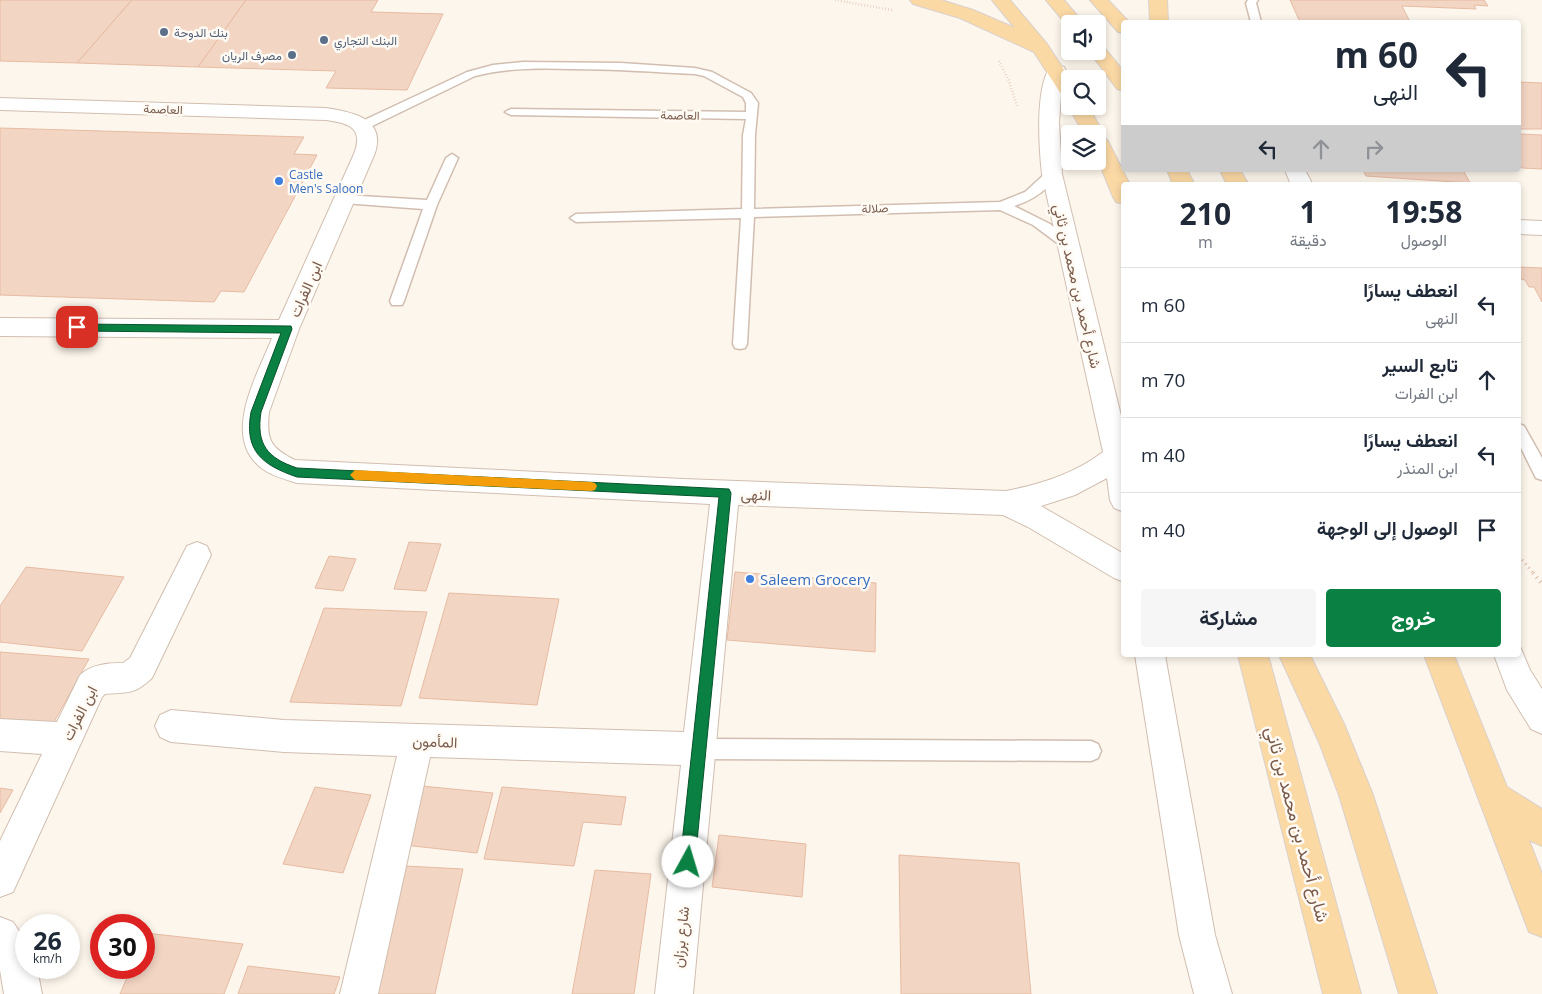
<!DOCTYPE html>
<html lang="ar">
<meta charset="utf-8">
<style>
:root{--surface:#fff;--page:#f6f6f7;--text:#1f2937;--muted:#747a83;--line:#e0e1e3;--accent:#0b8043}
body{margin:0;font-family:"Open Sans",Vazirmatn,sans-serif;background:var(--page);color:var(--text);direction:rtl;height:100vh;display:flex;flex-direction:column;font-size:19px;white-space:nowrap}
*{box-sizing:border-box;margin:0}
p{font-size:16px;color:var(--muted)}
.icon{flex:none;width:28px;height:28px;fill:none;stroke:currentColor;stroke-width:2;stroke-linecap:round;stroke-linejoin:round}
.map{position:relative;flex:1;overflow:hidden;direction:ltr}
.panel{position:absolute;left:1121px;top:182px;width:400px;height:475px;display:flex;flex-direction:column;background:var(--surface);border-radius:5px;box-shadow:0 2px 8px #0003;direction:rtl}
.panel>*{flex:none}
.top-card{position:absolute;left:1121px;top:20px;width:400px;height:152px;border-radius:5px;box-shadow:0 2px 8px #0003;direction:rtl;background:#fff;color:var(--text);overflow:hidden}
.tools{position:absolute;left:1061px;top:15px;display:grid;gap:10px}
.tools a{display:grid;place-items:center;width:45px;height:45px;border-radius:5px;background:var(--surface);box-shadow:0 2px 8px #0003;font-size:25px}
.speed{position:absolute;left:15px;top:914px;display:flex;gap:10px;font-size:25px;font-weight:700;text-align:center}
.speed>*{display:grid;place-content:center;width:65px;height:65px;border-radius:50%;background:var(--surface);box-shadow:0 2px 8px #0003;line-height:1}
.speed small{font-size:12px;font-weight:400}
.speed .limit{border:8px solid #d22;background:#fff;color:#111}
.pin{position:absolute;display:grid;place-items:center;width:42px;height:42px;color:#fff;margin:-21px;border-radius:10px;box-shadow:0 2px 8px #0006}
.me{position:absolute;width:55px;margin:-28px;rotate:6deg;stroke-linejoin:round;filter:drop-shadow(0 0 4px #0008)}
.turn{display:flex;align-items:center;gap:18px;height:105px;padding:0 20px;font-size:22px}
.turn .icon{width:65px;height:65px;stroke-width:2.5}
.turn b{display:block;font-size:35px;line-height:42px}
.lanes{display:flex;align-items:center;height:48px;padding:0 20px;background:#0003;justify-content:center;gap:25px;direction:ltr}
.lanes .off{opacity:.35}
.eta{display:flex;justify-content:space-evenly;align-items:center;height:85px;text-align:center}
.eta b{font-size:30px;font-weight:700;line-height:35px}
.action{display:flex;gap:10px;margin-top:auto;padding:10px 20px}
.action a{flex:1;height:58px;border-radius:5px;background:var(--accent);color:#fff;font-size:20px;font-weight:700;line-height:58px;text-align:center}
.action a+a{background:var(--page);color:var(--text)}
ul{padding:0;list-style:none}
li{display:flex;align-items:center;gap:15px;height:75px;padding:0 20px;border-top:1px solid var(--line)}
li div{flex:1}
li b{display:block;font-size:19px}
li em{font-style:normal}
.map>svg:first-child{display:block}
.building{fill:#f3d5c3;stroke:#e6bba3}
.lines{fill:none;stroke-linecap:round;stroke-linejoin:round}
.lane-casing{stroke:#d1beb0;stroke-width:3}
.street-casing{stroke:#d1beb0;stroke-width:2}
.primary-casing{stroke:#dad1cd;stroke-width:2}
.path-far2{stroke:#d9b8a5;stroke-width:2.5;stroke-dasharray:0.5 2.5;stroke-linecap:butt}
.path-far1{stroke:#d9b8a5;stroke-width:3;stroke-dasharray:1 4;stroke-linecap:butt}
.path{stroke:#d9b8a5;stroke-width:4;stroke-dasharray:1 4.5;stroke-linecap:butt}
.lane{fill:#fff;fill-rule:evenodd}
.street{fill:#fff;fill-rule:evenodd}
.primary{fill:#fbd9a5;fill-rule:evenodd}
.route{fill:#0b8043;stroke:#07532c}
.slow{fill:#f59e0b}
.service-dot{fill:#5c6f8a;stroke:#fffaf3;stroke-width:2}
.shop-dot{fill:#3f7fe0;stroke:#fffaf3;stroke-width:2}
.labels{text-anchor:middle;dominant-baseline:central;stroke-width:5;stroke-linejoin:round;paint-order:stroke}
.far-service-label{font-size:12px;fill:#4e5e75;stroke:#fffaf3;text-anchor:start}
.far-street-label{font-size:12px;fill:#7a5c4d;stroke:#fffaf3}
.far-shop-label{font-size:12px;fill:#366cbe;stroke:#fffaf3;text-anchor:start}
.street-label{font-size:15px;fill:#7a5c4d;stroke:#fffaf3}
.shop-label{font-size:15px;fill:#366cbe;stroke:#fffaf3;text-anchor:start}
.near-street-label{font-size:18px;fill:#7a5c4d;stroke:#fffaf3}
</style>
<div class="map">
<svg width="1542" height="994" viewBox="0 0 1542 994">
<rect width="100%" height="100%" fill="#fdf6ec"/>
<g class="building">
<path d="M 0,0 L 132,0 L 77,63 L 0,61 Z"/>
<path d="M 132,0 L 246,0 L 198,67 L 77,63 Z"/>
<path d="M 246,0 L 378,0 L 371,12 L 443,14 L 407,90 L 326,88 L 336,71 L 198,67 Z"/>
<path d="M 1290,0 L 1484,0 L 1488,6 L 1474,5 L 1476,9 L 1402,6 L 1410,22 L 1300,22 Z"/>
<path d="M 1519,82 L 1542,83 L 1542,129 L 1519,129 Z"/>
<path d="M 0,128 L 304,137 L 294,154 L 317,155 L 244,292 L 221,291 L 214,302 L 0,295 Z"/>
<path d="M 1519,134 L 1542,135 L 1542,169 L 1522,168 L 1519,163 Z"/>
<path d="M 1363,170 L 1463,170 L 1470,183 L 1366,176 Z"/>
<path d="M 1519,267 L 1542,268 L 1542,302 L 1534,287 L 1529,287 L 1525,280 L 1521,279 Z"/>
<path d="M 409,542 L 441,544 L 426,591 L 394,589 Z"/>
<path d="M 329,556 L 356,559 L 343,591 L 315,588 Z"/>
<path d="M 26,567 L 124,577 L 82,651 L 0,642 L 0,606 Z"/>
<path d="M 735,572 L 876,583 L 875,652 L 727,640 Z"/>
<path d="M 449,593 L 559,599 L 537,705 L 419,698 Z"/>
<path d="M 324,608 L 427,612 L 401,706 L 290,702 Z"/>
<path d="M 0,652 L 89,659 L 50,729 L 0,725 Z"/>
<path d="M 422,786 L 493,793 L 477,853 L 404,845 Z"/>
<path d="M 315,787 L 371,795 L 343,873 L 283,864 Z"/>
<path d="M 502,787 L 626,797 L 621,825 L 583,822 L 574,866 L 484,859 Z"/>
<path d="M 0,788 L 13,790 L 0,813 Z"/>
<path d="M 719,835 L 806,844 L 802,897 L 712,887 Z"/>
<path d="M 899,855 L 1019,863 L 1031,994 L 901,994 Z"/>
<path d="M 405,866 L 463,869 L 435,994 L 371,994 Z"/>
<path d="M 595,870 L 651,874 L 634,994 L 572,994 Z"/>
<path d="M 146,933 L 243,944 L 224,994 L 120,994 L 131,968 L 144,968 L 144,939 Z"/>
<path d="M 248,966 L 340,977 L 334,994 L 238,994 Z"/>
</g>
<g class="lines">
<g class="lane-casing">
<g id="lane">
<path d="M 1248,0 L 1258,0 L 1256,3 L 1261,22 L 1251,22 L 1246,3 Z"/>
<path d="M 523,62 L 621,63 L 695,68 L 712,72 L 751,93 L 758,103 L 755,135 L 754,209 L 1000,202 L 1025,192 L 1048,171 L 1052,170 L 1058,174 C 1047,191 1033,200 1014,206 L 1050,224 L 1076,245 L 1074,248 L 1064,248 L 1033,225 L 1000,210 L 754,217 L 747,344 L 745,348 L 740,349 L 735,348 L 733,344 L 741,218 L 576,222 L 570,218 L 576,214 L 742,209 L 743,135 L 746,119 L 511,115 L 505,112 L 511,109 L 746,112 L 746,103 L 743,97 L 704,76 L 695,74 C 654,72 613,69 571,69 C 538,68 507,68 475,76 L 366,129 L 358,129 L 356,126 L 358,123 L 467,72 L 493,65 Z"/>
<path d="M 452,154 L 458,158 L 437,205 L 404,301 L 402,305 L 392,305 L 390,301 L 423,209 L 344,203 L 338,199 L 344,195 L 427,200 L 446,158 Z"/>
<path d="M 1519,424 L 1524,426 L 1542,458 L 1542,480 L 1536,478 L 1519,444 Z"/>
<path d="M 699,739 L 1091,741 L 1098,744 L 1101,751 L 1098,758 L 1091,761 L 699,759 L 692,756 L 689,749 L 692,742 Z"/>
</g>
</g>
<g class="street-casing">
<g id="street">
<path d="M 1057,65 L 1064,67 L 1066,71 L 1061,95 L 1059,122 L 1062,174 L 1124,428 L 1124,512 L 1114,508 L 1110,500 L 1107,478 L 1075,495 L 1041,506 L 1124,554 L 1124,582 L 1114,578 L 1028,527 L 1003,515 L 738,505 L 693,994 L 655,994 L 681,765 L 430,757 L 378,994 L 340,994 L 397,756 L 284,752 L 171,742 L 160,737 L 155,726 L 160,715 L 171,710 L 284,720 L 684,732 L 710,504 L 297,483 C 284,479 269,475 259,466 C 222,434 258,374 272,338 L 0,336 L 0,318 L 279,320 L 354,154 C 364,128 349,123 326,120 L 0,110 L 0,98 L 326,108 C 352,112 386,118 375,153 L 299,329 L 269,412 C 266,439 270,448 295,460 L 683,479 L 1006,491 C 1041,484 1074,474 1103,452 L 1042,174 C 1039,147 1035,90 1050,67 Z"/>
<path d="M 1285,170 L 1305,170 L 1313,185 L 1291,185 Z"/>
<path d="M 1519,220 L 1542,221 L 1542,235 L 1519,234 Z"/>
<path d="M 197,542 L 207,546 L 211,555 L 152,678 C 134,695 128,692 105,694 L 102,697 L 13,892 L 0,897 L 0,841 L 42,754 L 0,751 L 0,719 L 57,722 L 80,675 C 92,664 108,663 123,663 L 130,658 L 187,546 Z"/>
<path d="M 1519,644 L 1530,670 L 1542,689 L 1542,734 L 1531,729 L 1507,690 L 1494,655 L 1519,655 Z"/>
<path d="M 1135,655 L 1165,655 L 1215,935 L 1232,994 L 1194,994 L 1179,935 Z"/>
<path d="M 0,917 L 13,922 L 26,942 L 26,968 L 37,968 L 42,994 L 4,994 L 0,970 Z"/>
</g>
</g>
<g class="primary-casing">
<g id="primary">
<path d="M 910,0 L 941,0 L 973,10 L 1015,28 L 992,0 L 1010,0 L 1047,44 L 1070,79 L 1070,99 L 1063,97 L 1034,52 L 960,18 L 913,4 Z"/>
<path d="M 1046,0 L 1064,0 L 1084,24 L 1070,24 L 1069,28 Z"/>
<path d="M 1090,0 L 1108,0 L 1129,22 L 1124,22 L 1124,33 L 1118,32 Z"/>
<path d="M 1149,0 L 1167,0 L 1168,22 L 1150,22 Z"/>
<path d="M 1098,46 L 1104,47 L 1124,72 L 1124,91 L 1117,89 L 1089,51 L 1098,51 Z"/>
<path d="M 1070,104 L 1070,106 L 1088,106 L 1104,134 L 1103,136 L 1108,141 L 1130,185 L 1124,185 L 1124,204 L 1116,202 L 1113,197 L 1098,160 L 1098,134 L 1084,134 L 1068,106 Z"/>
<path d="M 1167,170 L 1187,170 L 1195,185 L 1173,185 Z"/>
<path d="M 1220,170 L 1240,170 L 1249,185 L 1227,185 Z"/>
<path d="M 1238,655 L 1268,655 L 1361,994 L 1323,994 Z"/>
<path d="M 1279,655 L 1310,655 L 1344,724 L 1373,795 L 1437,994 L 1399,994 L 1339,795 L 1319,742 Z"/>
<path d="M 1424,655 L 1454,655 L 1507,787 L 1542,809 L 1542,846 L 1529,840 L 1542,874 L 1542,937 L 1529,932 Z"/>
</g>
</g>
<g class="path-far2">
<path d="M 835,0 L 892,10"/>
<path d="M 999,61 L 1009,81 L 1017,106"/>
</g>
<path class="path-far1" d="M 1519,556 L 1534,574"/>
<path class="path" d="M 1533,573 L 1542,584"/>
<use href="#lane" class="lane"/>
<use href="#street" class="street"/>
<use href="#primary" class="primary"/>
</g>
<path class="route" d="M 77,324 L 291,326 L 292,329 L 261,412 C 256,444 267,458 297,468 L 729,489 L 731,493 L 695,862 L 693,867 L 688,869 L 683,867 L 680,862 L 719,497 L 297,477 C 262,465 244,451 251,412 L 281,333 L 77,331 L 72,327 Z"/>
<path class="slow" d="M 355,470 L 591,482 L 595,483 L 597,486 L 595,490 L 591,491 L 355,480 L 350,475 Z"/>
<g class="service-dot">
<circle cx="164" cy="32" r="5"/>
<circle cx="324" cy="40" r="5"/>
<circle cx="292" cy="55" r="5"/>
</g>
<g class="shop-dot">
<circle cx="279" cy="181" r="5"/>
<circle cx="750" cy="579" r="5"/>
</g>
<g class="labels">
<g class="far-service-label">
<text x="174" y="32">بنك الدوحة</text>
<text x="334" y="40">البنك التجاري</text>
<text x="282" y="55" text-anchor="end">مصرف الريان</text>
</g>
<g class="far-street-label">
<text transform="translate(163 109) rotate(2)">العاصمة</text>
<text transform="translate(680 115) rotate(1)">العاصمة</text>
<text transform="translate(875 208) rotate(-2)">صلالة</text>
</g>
<g class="far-shop-label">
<text x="289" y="174">Castle<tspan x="289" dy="14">Men's Saloon</tspan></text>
</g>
<g class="street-label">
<text transform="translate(1078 286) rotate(77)">شارع أحمد بن محمد بن ثاني</text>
<text transform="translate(305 289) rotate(-66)">ابن الفرات</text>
<text transform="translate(756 494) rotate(2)">النهى</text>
<text transform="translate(79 713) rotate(-63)">ابن الفرات</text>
<text transform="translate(435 741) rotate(2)">المأمون</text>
<text transform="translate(680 937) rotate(-84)">شارع برزان</text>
</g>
<g class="shop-label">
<text x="760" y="579">Saleem Grocery</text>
</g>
<g class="near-street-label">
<text transform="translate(1298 824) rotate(75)">شارع أحمد بن محمد بن ثاني</text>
</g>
</g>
</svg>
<div class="tools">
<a><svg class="icon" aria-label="sound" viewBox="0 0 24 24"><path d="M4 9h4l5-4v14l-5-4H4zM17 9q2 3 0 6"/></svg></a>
<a><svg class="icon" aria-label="search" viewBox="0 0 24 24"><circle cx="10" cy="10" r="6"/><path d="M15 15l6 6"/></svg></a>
<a><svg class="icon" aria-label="layers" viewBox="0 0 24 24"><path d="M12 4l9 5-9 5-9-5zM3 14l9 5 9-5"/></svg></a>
</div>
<div class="speed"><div>26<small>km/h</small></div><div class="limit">30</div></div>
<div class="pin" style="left:77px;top:327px;background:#d93025"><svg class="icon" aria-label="arrive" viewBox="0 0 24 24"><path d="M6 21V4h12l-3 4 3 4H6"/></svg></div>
<svg class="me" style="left:688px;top:862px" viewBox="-20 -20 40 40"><circle r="19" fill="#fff"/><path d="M0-13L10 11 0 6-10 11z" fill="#0b8043"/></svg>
<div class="top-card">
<div class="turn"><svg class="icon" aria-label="left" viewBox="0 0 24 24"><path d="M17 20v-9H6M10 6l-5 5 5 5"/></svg><div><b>60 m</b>النهى</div></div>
<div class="lanes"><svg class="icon" aria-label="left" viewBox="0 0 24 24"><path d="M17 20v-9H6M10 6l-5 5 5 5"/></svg><svg class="icon off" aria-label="ahead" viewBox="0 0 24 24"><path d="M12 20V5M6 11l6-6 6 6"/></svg><svg class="icon off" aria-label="right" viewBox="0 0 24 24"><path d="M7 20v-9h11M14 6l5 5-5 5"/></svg></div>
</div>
<section class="panel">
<div class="eta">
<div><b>19:58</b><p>الوصول</p></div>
<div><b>1</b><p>دقيقة</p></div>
<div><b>210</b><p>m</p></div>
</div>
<ul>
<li><svg class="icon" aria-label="left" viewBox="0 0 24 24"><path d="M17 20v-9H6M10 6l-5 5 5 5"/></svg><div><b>انعطف يسارًا</b><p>النهى</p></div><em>60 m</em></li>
<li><svg class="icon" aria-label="ahead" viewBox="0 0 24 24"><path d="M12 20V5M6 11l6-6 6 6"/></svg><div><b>تابع السير</b><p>ابن الفرات</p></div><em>70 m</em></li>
<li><svg class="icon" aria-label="left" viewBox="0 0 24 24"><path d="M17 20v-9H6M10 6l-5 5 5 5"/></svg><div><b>انعطف يسارًا</b><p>ابن المنذر</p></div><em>40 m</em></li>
<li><svg class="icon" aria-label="arrive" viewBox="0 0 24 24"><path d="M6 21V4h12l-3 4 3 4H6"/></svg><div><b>الوصول إلى الوجهة</b></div><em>40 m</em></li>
</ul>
<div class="action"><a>خروج</a><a>مشاركة</a></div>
</section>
</div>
